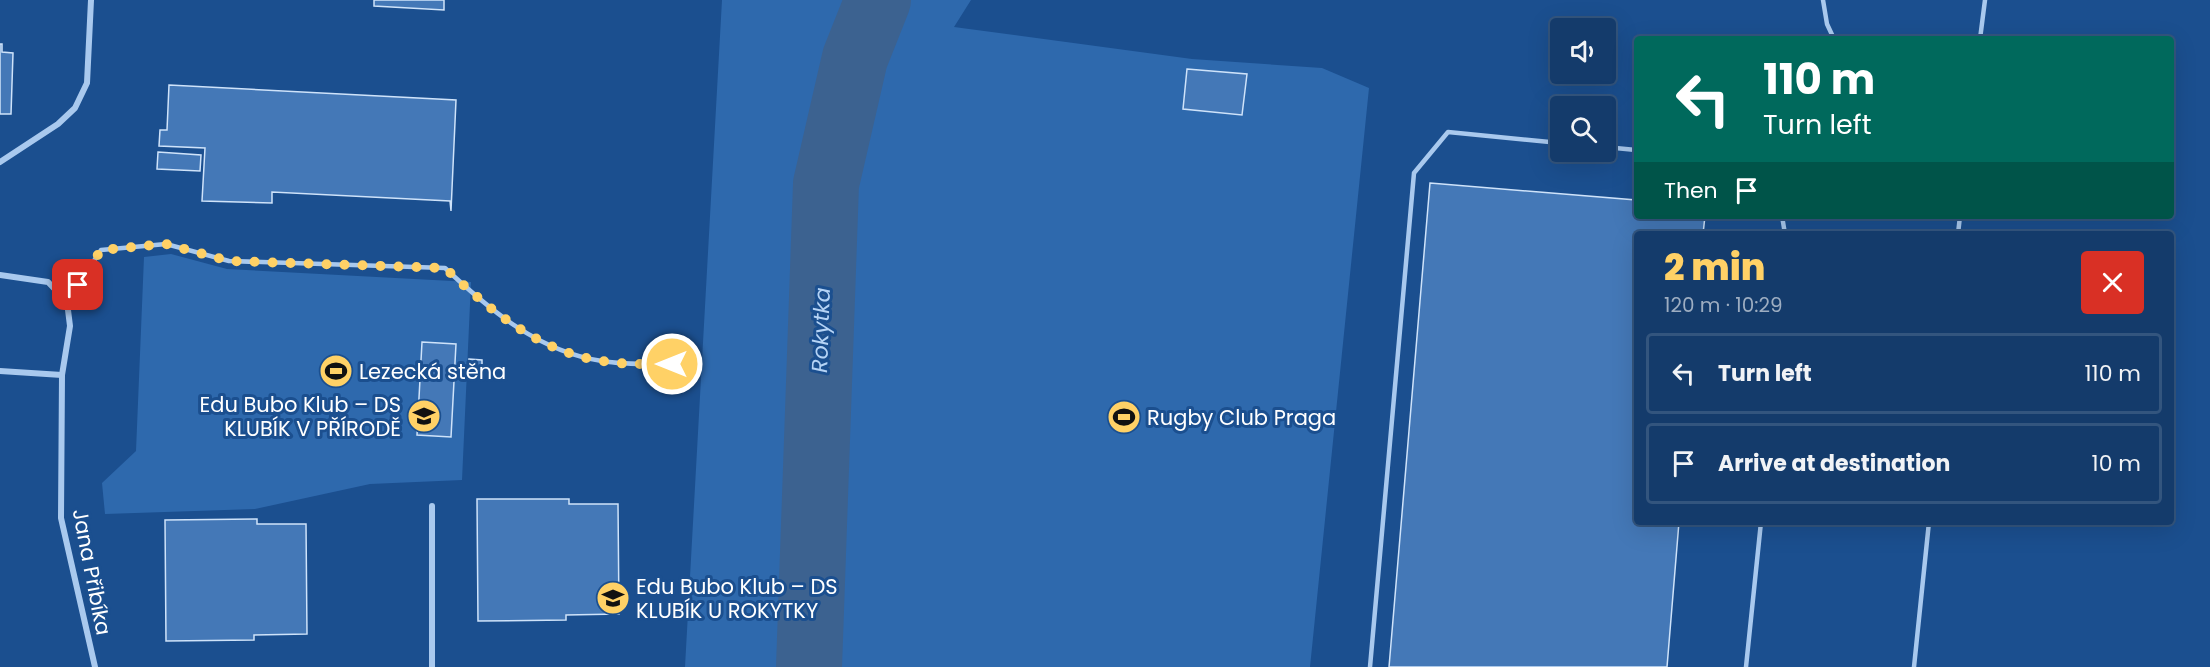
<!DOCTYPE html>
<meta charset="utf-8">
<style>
:root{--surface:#143b6b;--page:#1d4271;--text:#f1f3f6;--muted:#9dadc1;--line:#33557e;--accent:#ffd166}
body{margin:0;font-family:Poppins,sans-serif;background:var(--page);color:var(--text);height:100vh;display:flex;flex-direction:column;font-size:22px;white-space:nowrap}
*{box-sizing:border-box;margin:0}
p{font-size:20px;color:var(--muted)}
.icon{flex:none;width:33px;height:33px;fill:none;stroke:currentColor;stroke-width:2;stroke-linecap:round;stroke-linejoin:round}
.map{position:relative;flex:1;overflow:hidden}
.details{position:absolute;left:1634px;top:231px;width:540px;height:294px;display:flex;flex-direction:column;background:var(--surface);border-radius:6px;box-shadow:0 6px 24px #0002,0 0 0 2px var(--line)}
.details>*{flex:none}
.banner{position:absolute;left:1634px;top:36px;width:540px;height:183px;border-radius:6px;box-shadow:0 6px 24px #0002,0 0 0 2px var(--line);background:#00695c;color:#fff;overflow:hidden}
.tools{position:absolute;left:1550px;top:18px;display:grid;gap:12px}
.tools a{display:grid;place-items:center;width:66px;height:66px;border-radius:6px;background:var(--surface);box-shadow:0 6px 24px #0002,0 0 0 2px var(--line);font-size:30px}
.pin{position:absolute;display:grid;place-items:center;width:51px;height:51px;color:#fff;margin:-26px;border-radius:12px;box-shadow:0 3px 9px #0006}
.me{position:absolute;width:66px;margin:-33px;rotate:270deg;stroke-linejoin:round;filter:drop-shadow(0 0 4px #0008)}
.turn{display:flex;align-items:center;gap:21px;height:126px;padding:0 30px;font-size:27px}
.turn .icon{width:78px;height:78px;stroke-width:2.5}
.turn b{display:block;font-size:42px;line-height:51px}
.then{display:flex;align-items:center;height:57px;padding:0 30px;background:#0003;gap:12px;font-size:22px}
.round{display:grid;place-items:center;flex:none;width:63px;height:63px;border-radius:6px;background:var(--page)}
.head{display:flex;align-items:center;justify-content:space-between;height:102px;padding:0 30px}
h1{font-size:36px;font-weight:800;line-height:45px;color:var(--accent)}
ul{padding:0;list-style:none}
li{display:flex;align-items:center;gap:18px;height:81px;margin:0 12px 9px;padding:0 18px;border:3px solid var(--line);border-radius:6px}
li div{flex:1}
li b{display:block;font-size:22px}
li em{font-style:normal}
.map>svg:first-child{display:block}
.green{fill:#2e69ad}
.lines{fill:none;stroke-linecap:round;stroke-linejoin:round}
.river{stroke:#3c6290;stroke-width:66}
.building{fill:#4478b7;stroke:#cfe3fa;stroke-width:1.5}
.lane{stroke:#a9c9ee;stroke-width:4.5}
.street{stroke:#a9c9ee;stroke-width:6}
.route{stroke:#ffd166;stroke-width:10;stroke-dasharray:0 18}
.labels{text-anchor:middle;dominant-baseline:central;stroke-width:6;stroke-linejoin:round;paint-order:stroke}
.poi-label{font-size:21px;fill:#fff;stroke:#1b4f8f;text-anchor:start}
.street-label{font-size:21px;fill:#fff;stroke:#1b4f8f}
.water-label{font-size:22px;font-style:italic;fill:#b5d3f5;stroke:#1b4f8f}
</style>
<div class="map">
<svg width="2210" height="667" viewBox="0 0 2210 667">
<rect width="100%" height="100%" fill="#1b4f8f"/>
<g class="green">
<path d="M 722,0 L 971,0 L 954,27 L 1192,59 L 1322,68 L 1369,88 L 1310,667 L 685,667 Z"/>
<path d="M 171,254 L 227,269 L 471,282 L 462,480 L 370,484 L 255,509 L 105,514 L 102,483 L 136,451 L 144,257 Z"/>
</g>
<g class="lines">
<path class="river" d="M 809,667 L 826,184 L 855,58 L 878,0"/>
</g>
<g class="building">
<path d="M 374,0 L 444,0 L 444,10 L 374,6 Z"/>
<path d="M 0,44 L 2,44 L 2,52 L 13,53 L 11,114 L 0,114 Z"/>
<path d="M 1187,69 L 1247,74 L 1242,115 L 1183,109 Z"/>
<path d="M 169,85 L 456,100 L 451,211 L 450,201 L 272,192 L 272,203 L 202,201 L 205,148 L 159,146 L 160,130 L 167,130 Z"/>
<path d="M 158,152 L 201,155 L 200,171 L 157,169 Z"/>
<path d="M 1430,183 L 1636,200 L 1636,216 L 1705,216 L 1703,234 L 1636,234 L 1636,522 L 1679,522 L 1667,667 L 1389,667 Z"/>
<path d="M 422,342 L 456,344 L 451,437 L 417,435 Z"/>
<path d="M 469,359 L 482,360 L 482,379 L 469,379 Z"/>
<path d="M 477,499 L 569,499 L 569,504 L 618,504 L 619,614 L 566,615 L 566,620 L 478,621 Z"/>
<path d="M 257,519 L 257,524 L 306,524 L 307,634 L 254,635 L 254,640 L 166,641 L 165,520 Z"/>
</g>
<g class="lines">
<g class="lane">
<path d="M 1823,0 L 1827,24 L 1834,39"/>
<path d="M 1980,39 L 1985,0"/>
<path d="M 1605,147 L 1636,150"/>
<path d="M 1782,216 L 1785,234"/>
<path d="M 1958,234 L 1960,216"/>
<path d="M 67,302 L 101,250 L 166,244 L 229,261 L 445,268 C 490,310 539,352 602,361 C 625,365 648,364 672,364"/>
<path d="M 1370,667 L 1414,173 L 1448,132 L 1560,143"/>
<path d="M 1746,667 L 1761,522"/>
<path d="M 1914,667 L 1929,522"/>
</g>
<g class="street">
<path d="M 0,162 L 58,124 L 75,108 L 87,83 L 91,0"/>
<path d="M 0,275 L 48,282 L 67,302 L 70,326 L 62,375 L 61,518 L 95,667"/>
<path d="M 0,371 L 62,375"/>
<path d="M 432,667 L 432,506"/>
</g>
</g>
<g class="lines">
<path class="route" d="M 78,285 L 101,250 L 166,244 L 229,261 L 445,268 C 490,310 539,352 602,361 C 625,365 648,364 672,364"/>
</g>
<defs>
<g id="stadium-disc" transform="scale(1.725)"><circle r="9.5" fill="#ffd166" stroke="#1b4f8f"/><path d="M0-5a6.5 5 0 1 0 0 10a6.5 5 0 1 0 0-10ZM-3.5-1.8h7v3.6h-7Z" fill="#111"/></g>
<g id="school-disc" transform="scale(1.725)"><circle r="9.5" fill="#ffd166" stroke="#1b4f8f"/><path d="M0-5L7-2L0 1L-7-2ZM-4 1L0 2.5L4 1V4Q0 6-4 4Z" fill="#111"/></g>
</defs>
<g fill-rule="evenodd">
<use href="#stadium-disc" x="336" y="371"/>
<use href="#school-disc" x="424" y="416"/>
<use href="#stadium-disc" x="1124" y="417"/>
<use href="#school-disc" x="613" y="598"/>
</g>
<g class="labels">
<g class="poi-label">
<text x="359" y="371">Lezecká stěna</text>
<text x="401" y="404" text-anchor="end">Edu Bubo Klub – DS<tspan x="401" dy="24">KLUBÍK V PŘÍRODĚ</tspan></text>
<text x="1147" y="417">Rugby Club Praga</text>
<text x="636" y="586">Edu Bubo Klub – DS<tspan x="636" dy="24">KLUBÍK U ROKYTKY</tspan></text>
</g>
<g class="street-label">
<text transform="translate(92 572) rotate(79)">Jana Přibíka</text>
</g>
<g class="water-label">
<text transform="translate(821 330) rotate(-88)">Rokytka</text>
</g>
</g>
</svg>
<div class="tools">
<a><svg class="icon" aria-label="sound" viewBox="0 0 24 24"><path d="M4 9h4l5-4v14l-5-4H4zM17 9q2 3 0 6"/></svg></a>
<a><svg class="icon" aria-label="search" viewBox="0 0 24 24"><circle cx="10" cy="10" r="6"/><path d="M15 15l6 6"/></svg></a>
</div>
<div class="pin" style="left:78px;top:285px;background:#d93025"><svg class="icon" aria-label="arrive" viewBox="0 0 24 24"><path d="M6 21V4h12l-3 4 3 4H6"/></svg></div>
<svg class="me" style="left:672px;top:364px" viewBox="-20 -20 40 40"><circle r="17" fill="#ffd166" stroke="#fff" stroke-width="3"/><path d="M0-11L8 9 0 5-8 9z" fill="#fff"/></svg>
<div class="banner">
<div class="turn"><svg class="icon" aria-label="left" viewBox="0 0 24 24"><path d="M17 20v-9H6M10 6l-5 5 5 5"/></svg><div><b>110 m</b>Turn left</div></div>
<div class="then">Then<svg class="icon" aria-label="arrive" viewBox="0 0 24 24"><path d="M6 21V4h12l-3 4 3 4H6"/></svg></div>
</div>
<section class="details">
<div class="head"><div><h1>2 min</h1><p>120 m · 10:29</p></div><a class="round" style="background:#d93025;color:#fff"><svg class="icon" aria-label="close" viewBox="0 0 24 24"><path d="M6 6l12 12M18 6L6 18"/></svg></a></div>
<ul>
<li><svg class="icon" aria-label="left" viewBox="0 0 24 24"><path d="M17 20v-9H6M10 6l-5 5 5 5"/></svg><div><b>Turn left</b></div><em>110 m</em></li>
<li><svg class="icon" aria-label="arrive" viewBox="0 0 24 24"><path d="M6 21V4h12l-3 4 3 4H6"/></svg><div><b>Arrive at destination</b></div><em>10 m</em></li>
</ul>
</section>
</div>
